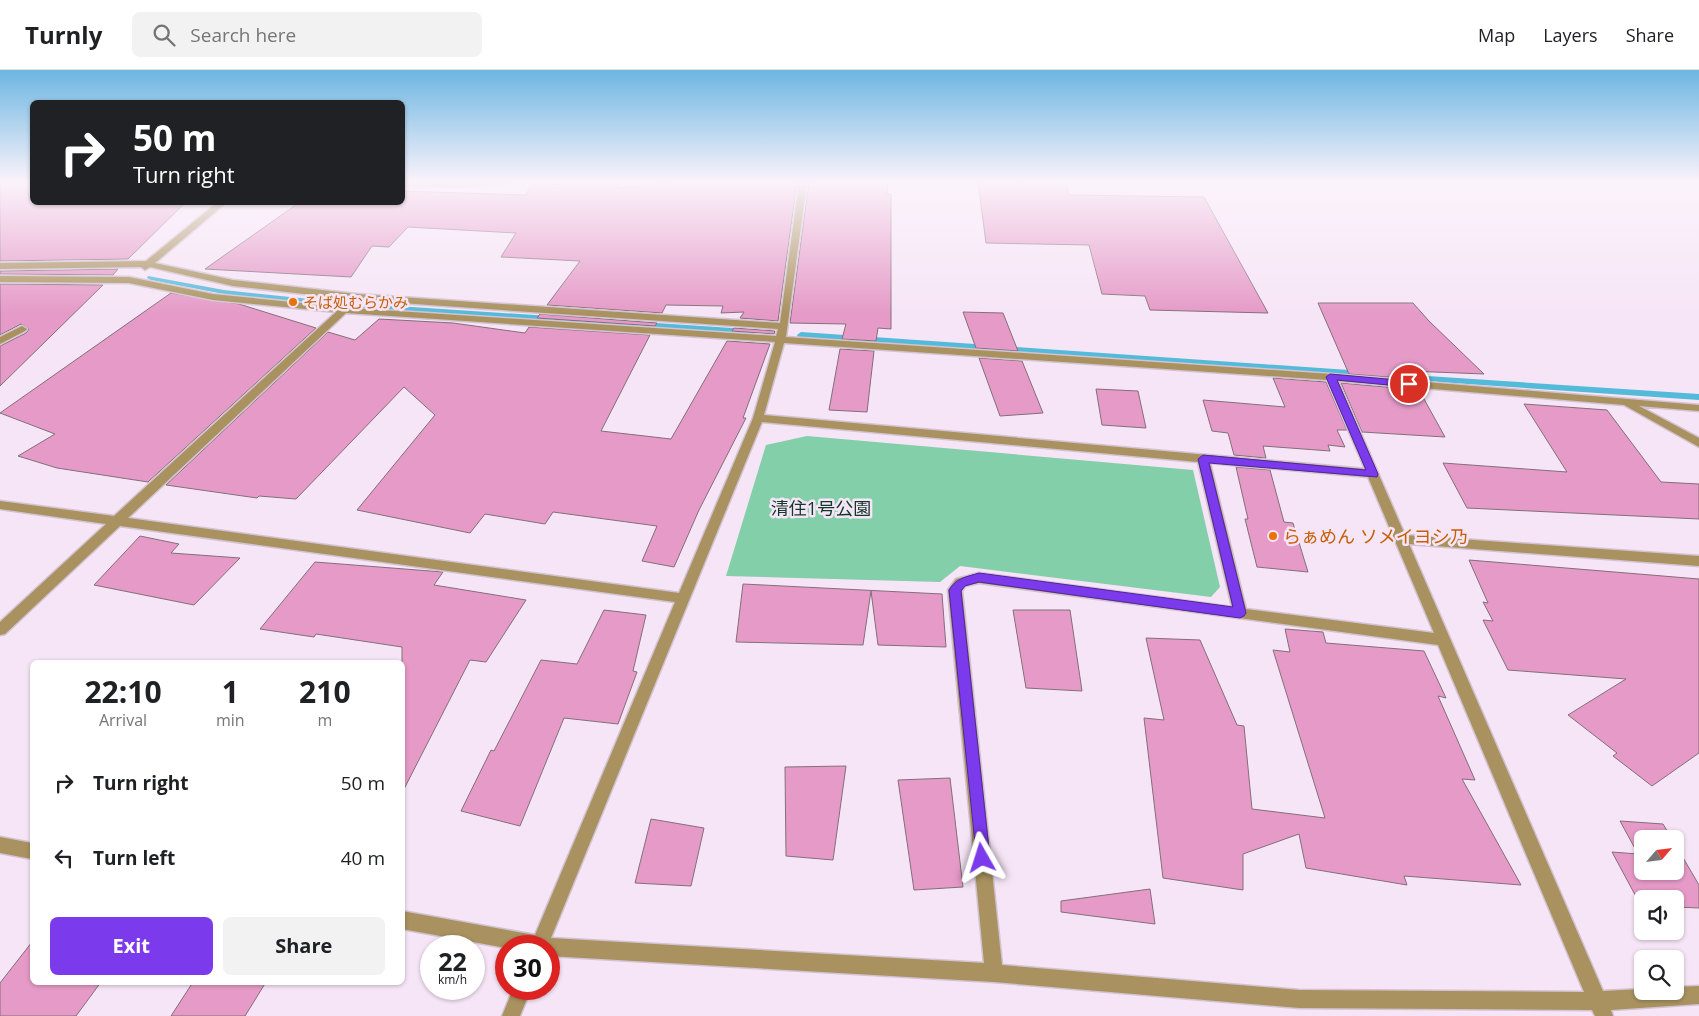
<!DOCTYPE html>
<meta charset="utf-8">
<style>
:root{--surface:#fff;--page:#f2f2f2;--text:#202124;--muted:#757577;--line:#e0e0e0;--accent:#7c3aed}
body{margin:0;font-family:"Open Sans","Noto Sans JP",sans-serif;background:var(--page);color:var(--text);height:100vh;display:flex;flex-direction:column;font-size:19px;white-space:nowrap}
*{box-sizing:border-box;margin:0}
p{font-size:16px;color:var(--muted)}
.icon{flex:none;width:28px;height:28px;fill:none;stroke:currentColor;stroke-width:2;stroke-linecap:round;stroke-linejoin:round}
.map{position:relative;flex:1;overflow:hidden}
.drawer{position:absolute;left:30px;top:590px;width:375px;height:325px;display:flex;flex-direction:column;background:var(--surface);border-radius:8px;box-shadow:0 1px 4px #0004}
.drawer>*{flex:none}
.banner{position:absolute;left:30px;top:30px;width:375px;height:105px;border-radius:8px;box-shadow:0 1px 4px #0004;background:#202124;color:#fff;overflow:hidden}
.needle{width:32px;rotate:62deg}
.tools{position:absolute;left:1634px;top:760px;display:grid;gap:10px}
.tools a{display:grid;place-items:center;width:50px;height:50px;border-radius:8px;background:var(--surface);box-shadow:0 1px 4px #0004;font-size:25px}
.speed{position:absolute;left:420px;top:865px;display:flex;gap:10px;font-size:25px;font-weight:700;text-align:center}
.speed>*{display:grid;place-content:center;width:65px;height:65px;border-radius:50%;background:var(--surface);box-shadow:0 1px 4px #0004;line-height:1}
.speed small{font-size:12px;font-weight:400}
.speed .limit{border:8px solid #d22;background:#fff;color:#111}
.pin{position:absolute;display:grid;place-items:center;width:42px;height:42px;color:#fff;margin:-21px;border:2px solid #fff;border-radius:50%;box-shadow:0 1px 5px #0007}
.me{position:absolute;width:55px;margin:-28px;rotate:354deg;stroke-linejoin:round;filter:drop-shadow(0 0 4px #0008)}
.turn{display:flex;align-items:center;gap:18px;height:105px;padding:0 20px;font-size:22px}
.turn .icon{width:65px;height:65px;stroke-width:2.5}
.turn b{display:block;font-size:35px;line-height:42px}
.eta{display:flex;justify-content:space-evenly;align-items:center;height:85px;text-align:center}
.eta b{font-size:30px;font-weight:700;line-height:35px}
.button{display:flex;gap:10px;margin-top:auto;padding:10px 20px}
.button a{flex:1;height:58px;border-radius:8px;background:var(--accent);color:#fff;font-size:20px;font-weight:700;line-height:58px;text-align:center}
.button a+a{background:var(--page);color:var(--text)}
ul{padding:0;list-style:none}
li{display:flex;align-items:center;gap:15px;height:75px;padding:0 20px}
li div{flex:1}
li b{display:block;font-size:19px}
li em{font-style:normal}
header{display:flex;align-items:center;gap:30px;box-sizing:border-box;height:70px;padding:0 25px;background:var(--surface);border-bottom:1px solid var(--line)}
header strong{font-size:24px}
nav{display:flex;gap:28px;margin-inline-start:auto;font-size:18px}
.search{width:350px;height:45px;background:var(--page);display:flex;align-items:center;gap:12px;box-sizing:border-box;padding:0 18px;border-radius:8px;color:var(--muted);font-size:19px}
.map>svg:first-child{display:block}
.green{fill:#82cfa9}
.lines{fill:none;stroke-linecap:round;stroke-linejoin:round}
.stream{fill:#54bada;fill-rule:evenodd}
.building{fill:#e59ac7;stroke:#836f7a}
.minor-casing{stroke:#d2c3d2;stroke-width:3}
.minor{fill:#a9925f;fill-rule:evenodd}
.route{fill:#7c3aed;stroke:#51269a}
.food-dot{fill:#e8710a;stroke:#f6e5f6;stroke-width:2}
.labels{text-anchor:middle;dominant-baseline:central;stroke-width:5;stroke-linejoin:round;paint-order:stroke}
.far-food-label{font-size:15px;fill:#c56008;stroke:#f6e5f6;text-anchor:start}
.park-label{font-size:18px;fill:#113828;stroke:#f6e5f6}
.food-label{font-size:18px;fill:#c56008;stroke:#f6e5f6;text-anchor:start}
</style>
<header>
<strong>Turnly</strong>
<div class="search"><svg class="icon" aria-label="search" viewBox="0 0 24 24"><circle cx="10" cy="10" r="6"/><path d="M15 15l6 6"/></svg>Search here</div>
<nav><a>Map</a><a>Layers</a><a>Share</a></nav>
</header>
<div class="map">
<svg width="1699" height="946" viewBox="0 0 1699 946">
<rect width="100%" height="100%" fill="#f6e5f6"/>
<path class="green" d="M 807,366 L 1193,400 L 1220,517 L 1211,527 L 960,496 L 940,512 L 726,506 L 766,375 Z"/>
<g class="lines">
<g class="stream">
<path d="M 148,206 L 224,220 L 328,231 L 332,234 L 328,237 L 224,224 L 151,210 L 147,208 Z"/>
<path d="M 367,234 L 747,259 L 751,262 L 747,265 L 364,239 L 363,237 Z"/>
<path d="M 801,262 L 1363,301 L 1368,304 L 1363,307 L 798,267 L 797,265 Z"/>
<path d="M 1397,304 L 1699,324 L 1699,330 L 1394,309 L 1392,307 Z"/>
</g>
</g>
<g class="building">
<path d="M 578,112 L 616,112 L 619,118 L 674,112 L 797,112 L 778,251 L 740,248 L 744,242 L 721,243 L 723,236 L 666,235 L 662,243 L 547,235 L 580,191 L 501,187 L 516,163 L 408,157 L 389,177 L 372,176 L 351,207 L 205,199 L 300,132 L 402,132 L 402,121 L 525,125 L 533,114 L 579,115 Z"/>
<path d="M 809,112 L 888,112 L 887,124 L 891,124 L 891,259 L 878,258 L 876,271 L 842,269 L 846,254 L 790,253 Z"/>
<path d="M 978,112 L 1065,112 L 1069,125 L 1204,127 L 1268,243 L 1150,240 L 1145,226 L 1102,224 L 1089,175 L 986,173 Z"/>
<path d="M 0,113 L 32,114 L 32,132 L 186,132 L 128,189 L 0,191 Z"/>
<path d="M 118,199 L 113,205 L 0,204 L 0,201 Z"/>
<path d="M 0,214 L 103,215 L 0,316 L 0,276 L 26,263 L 29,259 L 21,254 L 0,265 Z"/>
<path d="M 171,223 L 239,234 L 316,258 L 148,412 L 57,398 L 18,386 L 55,364 L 0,343 Z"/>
<path d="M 1318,233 L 1413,233 L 1429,251 L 1484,304 L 1409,301 L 1413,309 L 1349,304 Z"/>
<path d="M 963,242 L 1003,243 L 1018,281 L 976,278 Z"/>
<path d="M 540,244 L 657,253 L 655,256 L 537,248 Z"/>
<path d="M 379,249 L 453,253 L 525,263 L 529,257 L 650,265 L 601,361 L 671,369 L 727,271 L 770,274 L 743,348 L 746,348 L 699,440 L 674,497 L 642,491 L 657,456 L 553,442 L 545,454 L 485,444 L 470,463 L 357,440 L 435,345 L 404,317 L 296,429 L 259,426 L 257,428 L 166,415 L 328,262 L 355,270 Z"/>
<path d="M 734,258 L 775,261 L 774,264 L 732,261 Z"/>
<path d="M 840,279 L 874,281 L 867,342 L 829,340 Z"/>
<path d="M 979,288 L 1022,291 L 1043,343 L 1000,346 Z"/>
<path d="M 1273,308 L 1326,312 L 1347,360 L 1337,360 L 1345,377 L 1328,375 L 1330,381 L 1263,376 L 1266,388 L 1234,385 L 1228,363 L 1212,361 L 1203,330 L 1285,337 Z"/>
<path d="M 1341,313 L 1419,320 L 1445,367 L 1362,362 Z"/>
<path d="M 1096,319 L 1138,321 L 1146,358 L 1102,355 Z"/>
<path d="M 1524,334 L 1607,340 L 1661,412 L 1699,414 L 1699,449 L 1467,438 L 1443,393 L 1567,402 Z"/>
<path d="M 1236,397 L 1270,400 L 1284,452 L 1293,453 L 1308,502 L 1257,497 L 1245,449 L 1248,449 Z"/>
<path d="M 140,466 L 179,474 L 171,483 L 240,488 L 194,535 L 94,515 Z"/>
<path d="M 1469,490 L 1699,509 L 1699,683 L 1652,716 L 1613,686 L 1617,683 L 1568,645 L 1626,609 L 1508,600 L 1483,550 L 1493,551 L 1483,532 L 1488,533 Z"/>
<path d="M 315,492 L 443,502 L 434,515 L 526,530 L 486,592 L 470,590 L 402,723 L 402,577 L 316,564 L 314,567 L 260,559 Z"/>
<path d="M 743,514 L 942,524 L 946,577 L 878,575 L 871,521 L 863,575 L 736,572 Z"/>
<path d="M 604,540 L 646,545 L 633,601 L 637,602 L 618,654 L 564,648 L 520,756 L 461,741 L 491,680 L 494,681 L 541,590 L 577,594 Z"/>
<path d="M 1013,540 L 1070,540 L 1082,621 L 1026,618 Z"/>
<path d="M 1285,559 L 1323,562 L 1326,573 L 1424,581 L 1446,628 L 1438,626 L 1475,710 L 1462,709 L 1521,815 L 1404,806 L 1407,815 L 1306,798 L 1299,764 L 1243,784 L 1243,820 L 1163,808 L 1144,648 L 1164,650 L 1146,568 L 1200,570 L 1237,655 L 1244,656 L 1252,739 L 1325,748 L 1273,580 L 1290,582 Z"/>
<path d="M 846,696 L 833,790 L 786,786 L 785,697 Z"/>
<path d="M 950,708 L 963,817 L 914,820 L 898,710 Z"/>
<path d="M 651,749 L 704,758 L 691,816 L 635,813 Z"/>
<path d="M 1620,751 L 1663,754 L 1672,769 L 1642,769 L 1642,801 L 1675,801 L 1675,774 L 1699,815 L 1699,838 L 1675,837 L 1675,829 L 1642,829 L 1642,834 L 1640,834 L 1612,782 L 1638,784 Z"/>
<path d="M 1150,819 L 1155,854 L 1061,842 L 1061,831 Z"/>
<path d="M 32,872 L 32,912 L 101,912 L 76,946 L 0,946 L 0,913 Z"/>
<path d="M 193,912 L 266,912 L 245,946 L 171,946 Z"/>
</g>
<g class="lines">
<g class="minor-casing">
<g id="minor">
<path d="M 509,112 L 505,114 L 464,117 L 402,117 L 402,113 Z"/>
<path d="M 799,112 L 807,112 L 786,267 L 1331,304 L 1699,335 L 1699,341 L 1639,336 L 1699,368 L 1699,377 L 1624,335 L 1338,311 L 1405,465 L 1699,486 L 1699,496 L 1409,474 L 1603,921 L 1642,919 L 1642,921 L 1675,921 L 1675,917 L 1699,916 L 1699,934 L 1611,940 L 1613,946 L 1595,946 L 1592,940 L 1299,938 L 994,912 L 549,886 L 549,876 L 506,876 L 506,878 L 402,859 L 402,841 L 535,865 L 675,532 L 120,456 L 5,564 L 0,565 L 0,552 L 106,454 L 0,439 L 0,431 L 114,446 L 336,242 L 213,230 L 129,213 L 0,212 L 0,206 L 129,207 L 213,224 L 342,237 L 347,234 L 351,238 L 776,266 L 778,259 L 357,230 L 233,216 L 150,197 L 145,200 L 141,197 L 0,199 L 0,193 L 146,191 L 218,132 L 227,132 L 155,193 L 233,210 L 357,224 L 780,253 ZM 346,243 L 775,272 L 753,348 L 679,523 L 128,448 ZM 784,273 L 1327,310 L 1365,399 L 764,345 ZM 762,352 L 1198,392 L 1232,537 L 979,503 L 956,509 L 948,520 L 984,893 L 551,868 ZM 1210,393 L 1368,407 L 1434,563 L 1246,539 ZM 979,513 L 1438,575 L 1584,922 L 1299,920 L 1002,895 L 962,521 L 965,516 Z"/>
<path d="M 22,256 L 27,259 L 25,261 L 0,274 L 0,267 Z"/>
<path d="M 0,767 L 32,773 L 32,789 L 0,783 Z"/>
<path d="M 513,919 L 531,919 L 520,946 L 502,946 Z"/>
</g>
</g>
<use href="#minor" class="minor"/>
</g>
<linearGradient id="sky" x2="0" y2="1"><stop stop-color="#6db6e2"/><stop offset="0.46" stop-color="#fbf3fb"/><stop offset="1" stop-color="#fbf3fb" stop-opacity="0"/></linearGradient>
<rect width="1699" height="244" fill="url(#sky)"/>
<path class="route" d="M 1330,304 L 1409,311 L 1414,314 L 1409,317 L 1337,310 L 1378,404 L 1377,407 L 1209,393 L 1246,543 L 1244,546 L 1240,548 L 979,512 L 965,516 L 961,521 L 990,788 L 988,793 L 982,796 L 977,793 L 949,520 C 956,508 966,507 979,503 L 1233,537 L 1198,389 L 1203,385 L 1366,400 L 1326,307 Z"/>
<g class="food-dot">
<circle cx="293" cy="232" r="5"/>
<circle cx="1273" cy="466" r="5"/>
</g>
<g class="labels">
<g class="far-food-label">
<text x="303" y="232">そば処むらかみ</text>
</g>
<g class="park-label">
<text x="821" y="438">清住1号公園</text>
</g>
<g class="food-label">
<text x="1283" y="466">らぁめん ソメイヨシ乃</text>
</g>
</g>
</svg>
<div class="tools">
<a><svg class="needle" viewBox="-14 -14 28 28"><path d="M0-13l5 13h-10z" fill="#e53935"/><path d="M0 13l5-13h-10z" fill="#757577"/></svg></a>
<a><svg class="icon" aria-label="sound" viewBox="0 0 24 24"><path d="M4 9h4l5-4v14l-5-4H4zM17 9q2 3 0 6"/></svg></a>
<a><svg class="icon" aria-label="search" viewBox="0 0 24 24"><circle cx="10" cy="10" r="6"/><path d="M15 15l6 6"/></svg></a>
</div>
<div class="speed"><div>22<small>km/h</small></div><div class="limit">30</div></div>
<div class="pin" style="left:1409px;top:314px;background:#d93025"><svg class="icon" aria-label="arrive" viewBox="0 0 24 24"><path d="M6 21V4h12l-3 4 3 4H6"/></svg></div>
<svg class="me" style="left:982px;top:788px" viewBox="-20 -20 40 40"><path d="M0-17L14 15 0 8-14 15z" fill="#7c3aed" stroke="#fff" stroke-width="4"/></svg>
<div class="banner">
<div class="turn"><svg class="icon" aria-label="right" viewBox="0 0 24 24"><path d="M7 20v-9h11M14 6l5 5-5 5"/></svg><div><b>50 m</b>Turn right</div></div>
</div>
<section class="drawer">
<div class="eta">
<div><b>22:10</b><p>Arrival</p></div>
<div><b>1</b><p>min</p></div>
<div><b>210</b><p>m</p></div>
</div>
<ul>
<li><svg class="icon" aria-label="right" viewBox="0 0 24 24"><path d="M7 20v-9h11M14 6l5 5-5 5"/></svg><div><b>Turn right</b></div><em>50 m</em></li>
<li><svg class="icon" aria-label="left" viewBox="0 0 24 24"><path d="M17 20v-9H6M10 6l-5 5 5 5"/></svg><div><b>Turn left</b></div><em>40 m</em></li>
</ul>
<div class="button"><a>Exit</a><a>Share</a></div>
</section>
</div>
